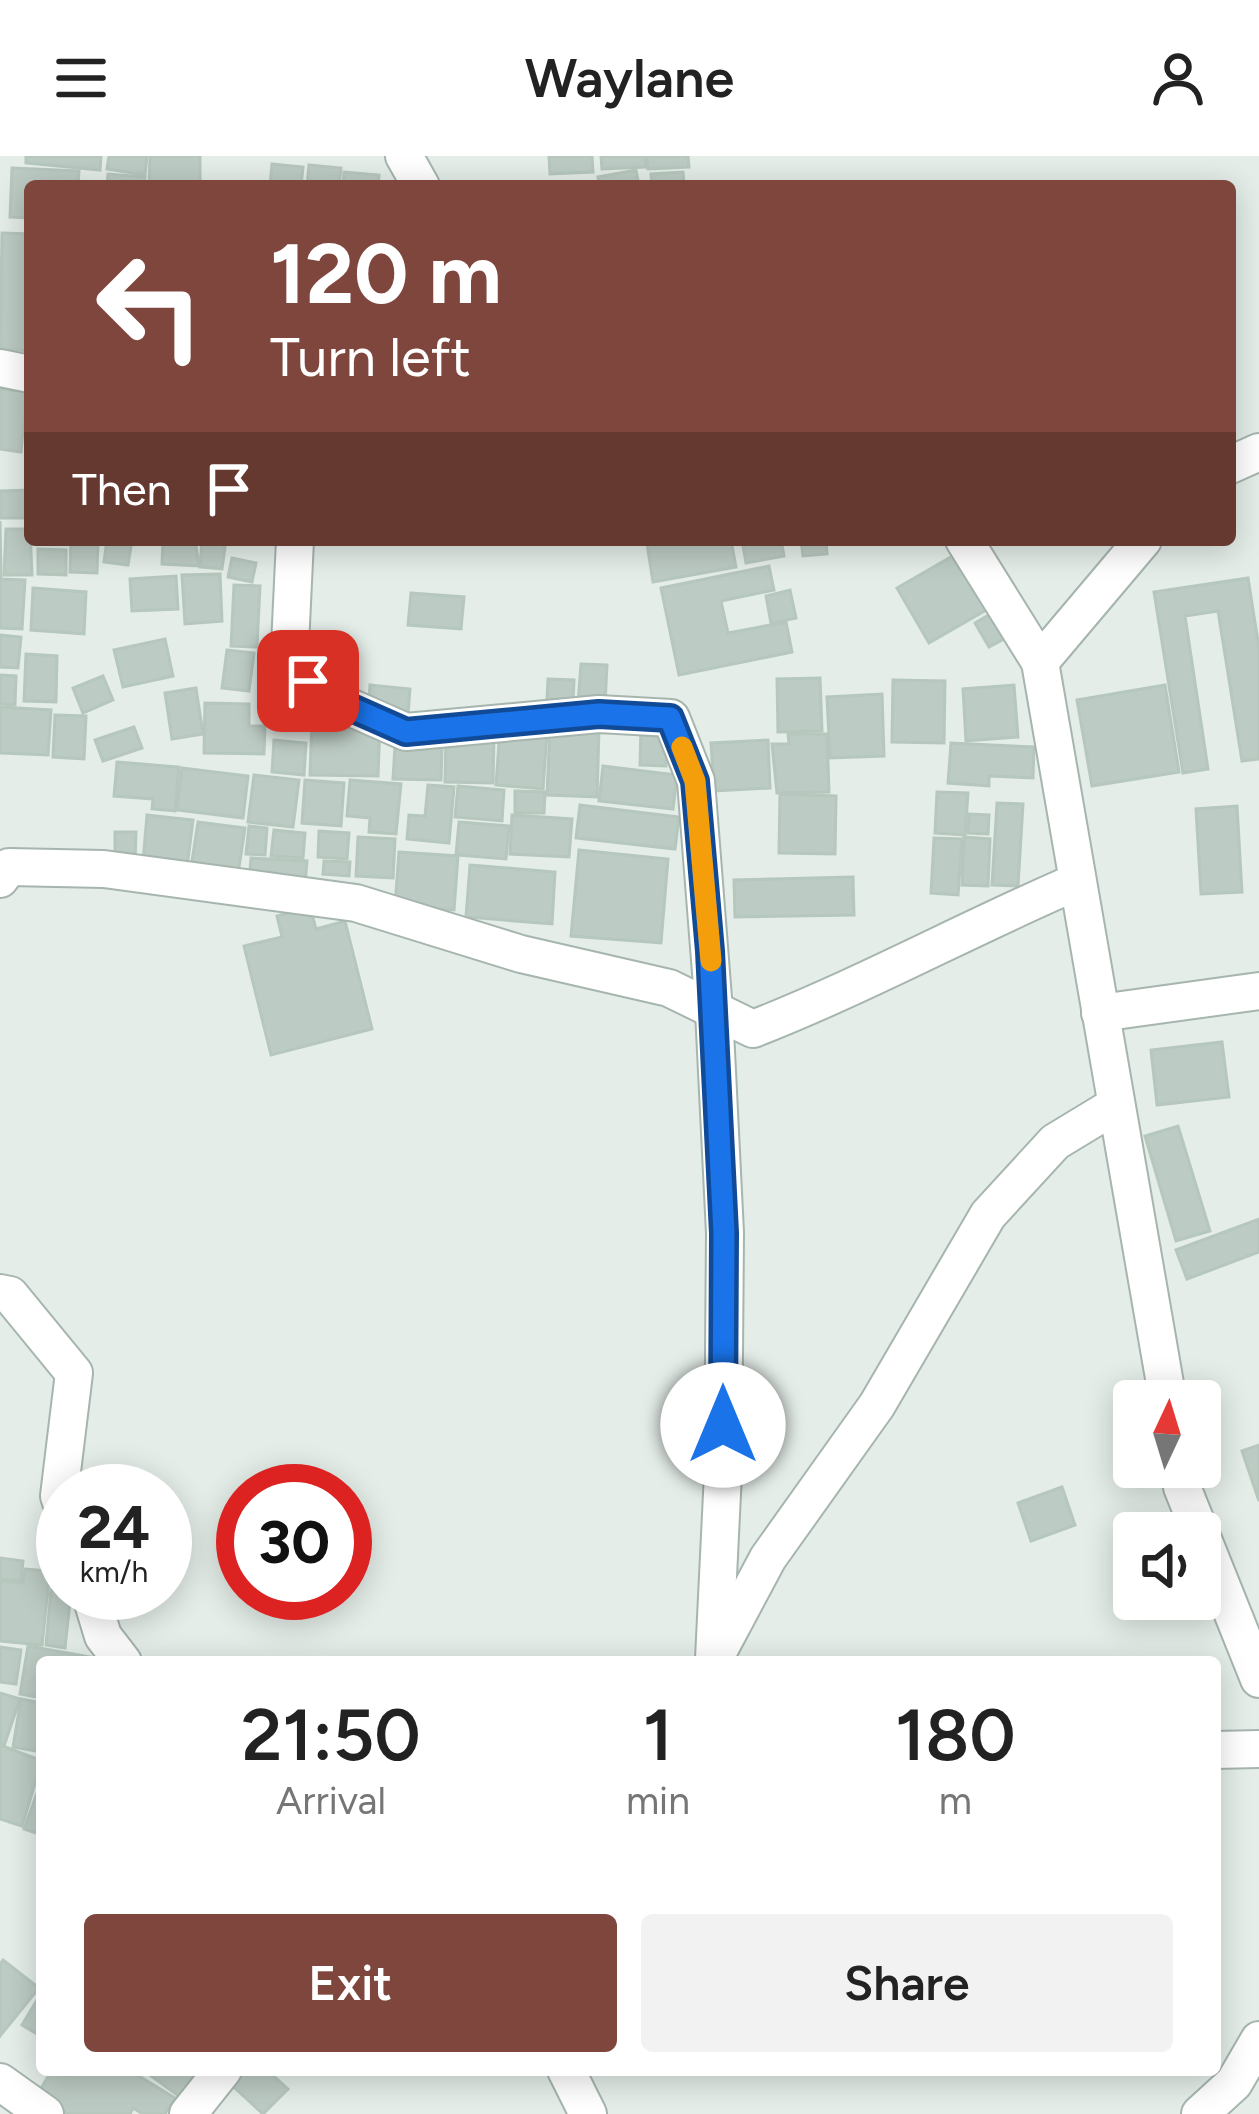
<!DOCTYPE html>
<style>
:root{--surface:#fff;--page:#f2f2f2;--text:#222;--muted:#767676;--accent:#7f463d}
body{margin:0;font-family:Figtree,sans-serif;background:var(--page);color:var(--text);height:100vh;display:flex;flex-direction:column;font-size:45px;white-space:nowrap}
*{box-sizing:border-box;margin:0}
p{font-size:39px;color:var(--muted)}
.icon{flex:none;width:66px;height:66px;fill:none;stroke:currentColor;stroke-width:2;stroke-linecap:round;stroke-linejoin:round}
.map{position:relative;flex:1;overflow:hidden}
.panel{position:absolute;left:36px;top:1500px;width:1185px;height:420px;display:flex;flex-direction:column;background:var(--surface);border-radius:12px;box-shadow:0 6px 30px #0003}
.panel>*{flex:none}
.guide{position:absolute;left:24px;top:24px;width:1212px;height:366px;border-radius:12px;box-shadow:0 6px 30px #0003;background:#7f463d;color:#fff;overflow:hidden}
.needle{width:78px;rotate:4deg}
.controls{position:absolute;left:1113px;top:1224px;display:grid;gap:24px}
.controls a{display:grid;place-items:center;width:108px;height:108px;border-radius:12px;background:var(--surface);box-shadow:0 6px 30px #0003;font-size:60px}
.speed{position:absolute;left:36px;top:1308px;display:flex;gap:24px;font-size:60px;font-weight:700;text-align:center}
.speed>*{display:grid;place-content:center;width:156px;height:156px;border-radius:50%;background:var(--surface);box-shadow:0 6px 30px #0003;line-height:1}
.speed small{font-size:30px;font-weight:400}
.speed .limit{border:18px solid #d22;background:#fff;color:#111}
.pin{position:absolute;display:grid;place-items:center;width:102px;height:102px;color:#fff;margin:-51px;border-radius:24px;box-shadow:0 6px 18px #0006}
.me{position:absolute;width:132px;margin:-66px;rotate:0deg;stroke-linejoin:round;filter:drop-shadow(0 0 9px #0008)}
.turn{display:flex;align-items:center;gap:42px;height:252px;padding:0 48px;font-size:54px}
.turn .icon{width:156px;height:156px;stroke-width:2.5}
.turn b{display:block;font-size:84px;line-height:102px}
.then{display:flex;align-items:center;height:114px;padding:0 48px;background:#0003;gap:24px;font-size:45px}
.eta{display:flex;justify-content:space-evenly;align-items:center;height:204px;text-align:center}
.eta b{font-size:72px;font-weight:600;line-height:84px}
.button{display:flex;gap:24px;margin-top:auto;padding:24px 48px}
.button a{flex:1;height:138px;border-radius:12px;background:var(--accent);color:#fff;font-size:48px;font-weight:600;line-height:138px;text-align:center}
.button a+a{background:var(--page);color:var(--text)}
header{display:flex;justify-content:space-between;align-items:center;height:156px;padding:0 48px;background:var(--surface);font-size:54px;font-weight:600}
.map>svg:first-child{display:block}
.building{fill:#bccbc3;stroke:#b6c7be;stroke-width:3}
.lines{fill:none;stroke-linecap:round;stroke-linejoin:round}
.minor-casing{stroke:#a6b5ae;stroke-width:40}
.minor{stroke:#fff;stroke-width:36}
.route-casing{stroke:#114b97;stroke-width:30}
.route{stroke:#1a73e8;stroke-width:21}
.slow{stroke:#f59e0b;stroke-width:21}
</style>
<header><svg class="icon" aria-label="menu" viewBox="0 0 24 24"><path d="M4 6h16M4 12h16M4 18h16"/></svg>Waylane<svg class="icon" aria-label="person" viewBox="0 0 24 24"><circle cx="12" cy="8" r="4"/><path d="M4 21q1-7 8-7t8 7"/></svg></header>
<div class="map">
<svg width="1259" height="1958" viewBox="0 0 1259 1958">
<rect width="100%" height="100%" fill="#e4ede8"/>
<g class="building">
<path d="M 26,0 L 101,0 L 100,14 L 26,7 Z"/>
<path d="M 109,0 L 147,0 L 145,19 L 107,13 Z"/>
<path d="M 150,0 L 200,0 L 200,30 L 149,30 Z"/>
<path d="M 549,0 L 592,0 L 593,16 L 550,18 Z"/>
<path d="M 601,0 L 645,0 L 646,11 L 602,13 Z"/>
<path d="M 647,0 L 688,0 L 689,11 L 648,13 Z"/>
<path d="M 272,8 L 303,11 L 301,30 L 270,30 Z"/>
<path d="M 309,9 L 341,12 L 339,30 L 307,30 Z"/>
<path d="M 12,12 L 79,15 L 78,30 L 30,30 L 30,62 L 10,61 Z"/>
<path d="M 636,14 L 639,30 L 600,30 L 598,21 Z"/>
<path d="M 344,16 L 379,19 L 378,30 L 343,30 Z"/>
<path d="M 683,16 L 684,30 L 652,30 L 651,18 Z"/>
<path d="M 108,18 L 145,21 L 144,30 L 107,30 Z"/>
<path d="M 2,77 L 30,78 L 30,195 L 0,193 Z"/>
<path d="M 0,233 L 27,236 L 21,296 L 0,293 Z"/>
<path d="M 30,334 L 30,362 L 0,362 L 0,335 Z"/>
<path d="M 0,365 L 1,423 L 25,424 L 22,473 L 0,472 Z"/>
<path d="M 6,373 L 30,373 L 32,419 L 4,419 Z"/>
<path d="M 71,384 L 98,384 L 97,417 L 70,416 Z"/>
<path d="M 107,384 L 132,384 L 128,409 L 104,406 Z"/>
<path d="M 163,384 L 195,384 L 199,410 L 162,408 Z"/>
<path d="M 202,384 L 226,384 L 222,413 L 200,411 Z"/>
<path d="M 670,384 L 731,384 L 736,411 L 653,426 L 647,388 Z"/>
<path d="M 742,384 L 781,384 L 784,400 L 746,407 Z"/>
<path d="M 801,384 L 826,384 L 827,398 L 803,400 Z"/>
<path d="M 38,393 L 66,394 L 66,419 L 38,418 Z"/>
<path d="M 956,398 L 988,453 L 929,487 L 897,432 Z"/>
<path d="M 232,402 L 256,407 L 252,426 L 228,421 Z"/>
<path d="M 769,410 L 774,434 L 721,445 L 728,477 L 786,466 L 792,496 L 679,519 L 661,432 Z"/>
<path d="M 220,418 L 222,465 L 185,468 L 182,419 Z"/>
<path d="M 176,420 L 178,453 L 132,455 L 130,423 Z"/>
<path d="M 1248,422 L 1259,492 L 1259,603 L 1242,605 L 1218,455 L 1185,460 L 1208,613 L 1183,617 L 1154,436 Z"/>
<path d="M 234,429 L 260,430 L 257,491 L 231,490 Z"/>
<path d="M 33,432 L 86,436 L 84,478 L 31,474 Z"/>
<path d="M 790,434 L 796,462 L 771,467 L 766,440 Z"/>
<path d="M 411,437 L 464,441 L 461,473 L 408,469 Z"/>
<path d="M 992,457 L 1006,482 L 989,491 L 975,467 Z"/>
<path d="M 0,479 L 21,481 L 18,512 L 0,511 Z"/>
<path d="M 165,483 L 173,520 L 123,531 L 114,494 Z"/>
<path d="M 227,494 L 254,497 L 249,535 L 222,532 Z"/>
<path d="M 26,498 L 57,500 L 56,546 L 24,545 Z"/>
<path d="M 581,508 L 607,509 L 605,549 L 578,548 Z"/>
<path d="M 0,519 L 16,520 L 15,549 L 0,548 Z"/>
<path d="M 103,520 L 113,544 L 83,557 L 73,532 Z"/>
<path d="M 820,522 L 822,575 L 778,576 L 777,523 Z"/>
<path d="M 548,523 L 574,524 L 573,545 L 547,543 Z"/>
<path d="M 278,524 L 307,528 L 302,558 L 273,554 Z"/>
<path d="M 893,524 L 945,525 L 944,587 L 892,586 Z"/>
<path d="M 370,529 L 410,533 L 408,559 L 368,557 Z"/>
<path d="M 1014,529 L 1018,581 L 966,585 L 963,533 Z"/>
<path d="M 1165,529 L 1179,616 L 1092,630 L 1077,544 Z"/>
<path d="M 196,532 L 203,578 L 172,583 L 165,537 Z"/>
<path d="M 882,538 L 884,600 L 830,602 L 827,541 Z"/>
<path d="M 205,547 L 249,548 L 249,570 L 265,570 L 264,598 L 204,597 Z"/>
<path d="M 0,551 L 51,554 L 48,599 L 0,597 Z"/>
<path d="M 55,559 L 86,560 L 84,603 L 53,601 Z"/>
<path d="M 312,566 L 380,568 L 378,620 L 310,619 Z"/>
<path d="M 641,568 L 667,569 L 666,610 L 640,609 Z"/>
<path d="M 134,571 L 142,592 L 103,605 L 95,584 Z"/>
<path d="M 550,572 L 599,573 L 597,641 L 547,639 Z"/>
<path d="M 500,573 L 547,577 L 543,633 L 496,629 Z"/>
<path d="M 788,578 L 827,578 L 829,636 L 777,637 L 772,588 L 789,588 Z"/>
<path d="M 446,579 L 494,580 L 493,627 L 445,626 Z"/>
<path d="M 274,584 L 306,587 L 304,619 L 272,616 Z"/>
<path d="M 768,584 L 770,632 L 714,635 L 711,587 Z"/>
<path d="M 951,587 L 1034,591 L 1033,622 L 989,620 L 989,630 L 948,627 Z"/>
<path d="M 395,590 L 442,592 L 441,624 L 393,623 Z"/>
<path d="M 117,606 L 179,611 L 175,655 L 152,653 L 153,643 L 114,640 Z"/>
<path d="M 603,610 L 677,619 L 673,653 L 599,645 Z"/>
<path d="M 182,612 L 248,620 L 243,662 L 177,654 Z"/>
<path d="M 254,619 L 299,624 L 293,671 L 248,666 Z"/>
<path d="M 305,624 L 344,627 L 341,670 L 302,667 Z"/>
<path d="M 350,624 L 401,628 L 396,678 L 369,676 L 370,662 L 347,660 Z"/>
<path d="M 428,629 L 454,631 L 449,687 L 407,683 L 409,659 L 425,660 Z"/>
<path d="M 458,630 L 504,634 L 502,665 L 455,661 Z"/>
<path d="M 515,635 L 545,636 L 544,657 L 515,657 Z"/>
<path d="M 937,636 L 968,637 L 965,679 L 935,677 Z"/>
<path d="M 780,638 L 836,640 L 835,698 L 779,697 Z"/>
<path d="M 997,647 L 1023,648 L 1018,730 L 992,729 Z"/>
<path d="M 580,649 L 679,661 L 675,693 L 576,682 Z"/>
<path d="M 1237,650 L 1242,736 L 1201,738 L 1196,653 Z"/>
<path d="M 969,658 L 989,659 L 988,678 L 968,677 Z"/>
<path d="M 147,659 L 193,664 L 187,711 L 143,706 Z"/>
<path d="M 512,659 L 572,663 L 569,701 L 510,698 Z"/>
<path d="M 198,666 L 245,672 L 238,718 L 191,712 Z"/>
<path d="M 459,666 L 509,670 L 506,703 L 456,699 Z"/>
<path d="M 249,670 L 267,672 L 265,699 L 246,698 Z"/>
<path d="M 274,674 L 305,677 L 303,702 L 271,700 Z"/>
<path d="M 319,675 L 349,677 L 347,703 L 318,701 Z"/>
<path d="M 115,676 L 136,676 L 135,706 L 115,706 Z"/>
<path d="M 358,681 L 395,683 L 393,722 L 356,720 Z"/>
<path d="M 964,681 L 990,683 L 988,730 L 962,729 Z"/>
<path d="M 934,682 L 962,683 L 958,739 L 931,737 Z"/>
<path d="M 579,694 L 668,703 L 661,787 L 571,780 Z"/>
<path d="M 399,696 L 458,700 L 454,754 L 395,750 Z"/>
<path d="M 251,702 L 307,705 L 305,729 L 249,726 Z"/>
<path d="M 324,705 L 350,706 L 349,720 L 323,718 Z"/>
<path d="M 470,709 L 555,716 L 552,768 L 466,761 Z"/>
<path d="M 853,721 L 854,759 L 735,761 L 734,724 Z"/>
<path d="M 310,751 L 316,773 L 345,765 L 372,873 L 271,899 L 244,790 L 282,781 L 277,760 Z"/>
<path d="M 1222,886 L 1229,941 L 1157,949 L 1151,894 Z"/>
<path d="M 1178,970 L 1210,1075 L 1176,1085 L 1145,980 Z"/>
<path d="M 1259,1063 L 1259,1096 L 1187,1123 L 1176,1094 Z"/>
<path d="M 1259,1289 L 1259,1345 L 1242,1295 Z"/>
<path d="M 1062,1331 L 1075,1369 L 1031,1385 L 1018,1347 Z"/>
<path d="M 0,1402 L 23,1405 L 21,1425 L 0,1423 Z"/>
<path d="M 25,1413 L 50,1415 L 42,1489 L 0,1485 L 0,1425 L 23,1427 Z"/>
<path d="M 51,1434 L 71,1437 L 65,1492 L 46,1489 Z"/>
<path d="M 28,1490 L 101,1503 L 100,1506 L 42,1506 L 42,1542 L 20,1538 Z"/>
<path d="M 0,1491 L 21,1494 L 16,1528 L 0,1526 Z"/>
<path d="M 0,1537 L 20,1543 L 4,1590 L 0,1588 Z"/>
<path d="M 21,1543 L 42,1547 L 42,1596 L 13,1591 Z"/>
<path d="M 0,1589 L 42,1605 L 22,1670 L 0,1663 Z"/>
<path d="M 41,1626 L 42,1626 L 42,1679 L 24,1673 Z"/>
<path d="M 3,1804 L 39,1832 L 0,1880 L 0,1808 Z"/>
<path d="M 37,1844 L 42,1847 L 42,1881 L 22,1869 Z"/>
<path d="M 52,1914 L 129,1914 L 175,1942 L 165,1958 L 143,1958 L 133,1952 L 130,1958 L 68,1958 L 37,1939 Z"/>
<path d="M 143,1914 L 200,1914 L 180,1941 Z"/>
<path d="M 234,1914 L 267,1914 L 288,1933 L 263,1958 L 225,1923 Z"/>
</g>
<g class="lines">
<g class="minor-casing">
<g id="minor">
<path d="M 404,0 L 421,30"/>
<path d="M 0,212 L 30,218"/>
<path d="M 1230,309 L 1259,296"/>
<path d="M 295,384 L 289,510 L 327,541 L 406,576 L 599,558 L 671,562 L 696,625 L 714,855 L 725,1077 L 723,1317 L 714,1503"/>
<path d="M 964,384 L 1040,506"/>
<path d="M 1143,384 L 1040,506 L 1168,1245"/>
<path d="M 0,723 L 9,711 L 104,713 L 356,747 L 521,798 L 669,832 L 753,873 C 863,830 967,773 1076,726"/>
<path d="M 1100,857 L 1259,835"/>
<path d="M 0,1137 L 10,1139 L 74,1217 L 59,1340 L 63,1352"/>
<path d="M 1179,1311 L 1182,1331 L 1259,1523"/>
<path d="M 90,1437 L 103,1480 L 123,1506"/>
<path d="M 720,1492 L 768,1402 L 877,1249 L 988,1059 L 1055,986 L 1116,949"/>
<path d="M 1215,1594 L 1259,1593"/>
<path d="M 566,1914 L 588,1958"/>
<path d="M 0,1926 L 45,1958"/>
<path d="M 188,1958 L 223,1914"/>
<path d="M 1200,1958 L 1234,1927 L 1259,1884"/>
</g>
</g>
<use href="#minor" class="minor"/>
</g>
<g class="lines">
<g class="route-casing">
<path id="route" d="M 308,525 L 327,541 L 406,576 L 599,558 L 670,562 L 695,625 L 710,795 L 724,1077 L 723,1269"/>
</g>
<use href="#route" class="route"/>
<path class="slow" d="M 682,591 L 695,625 L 711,805"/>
</g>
</svg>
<div class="controls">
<a><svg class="needle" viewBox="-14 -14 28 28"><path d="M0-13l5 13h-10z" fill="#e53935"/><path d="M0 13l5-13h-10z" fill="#767676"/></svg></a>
<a><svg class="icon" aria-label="sound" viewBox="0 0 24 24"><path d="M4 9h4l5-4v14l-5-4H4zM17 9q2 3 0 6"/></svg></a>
</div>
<div class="speed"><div>24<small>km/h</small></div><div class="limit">30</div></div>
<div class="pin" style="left:308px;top:525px;background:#d93025"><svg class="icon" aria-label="arrive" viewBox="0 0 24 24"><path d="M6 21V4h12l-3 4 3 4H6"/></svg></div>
<svg class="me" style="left:723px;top:1269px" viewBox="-20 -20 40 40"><circle r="19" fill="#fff"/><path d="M0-13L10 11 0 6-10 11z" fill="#1a73e8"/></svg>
<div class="guide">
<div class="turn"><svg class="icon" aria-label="left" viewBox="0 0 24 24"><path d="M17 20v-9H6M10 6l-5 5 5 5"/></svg><div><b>120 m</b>Turn left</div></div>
<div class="then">Then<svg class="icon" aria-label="arrive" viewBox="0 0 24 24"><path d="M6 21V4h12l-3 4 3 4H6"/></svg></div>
</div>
<section class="panel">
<div class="eta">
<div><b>21:50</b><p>Arrival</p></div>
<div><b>1</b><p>min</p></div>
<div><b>180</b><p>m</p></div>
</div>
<div class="button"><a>Exit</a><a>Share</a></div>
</section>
</div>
